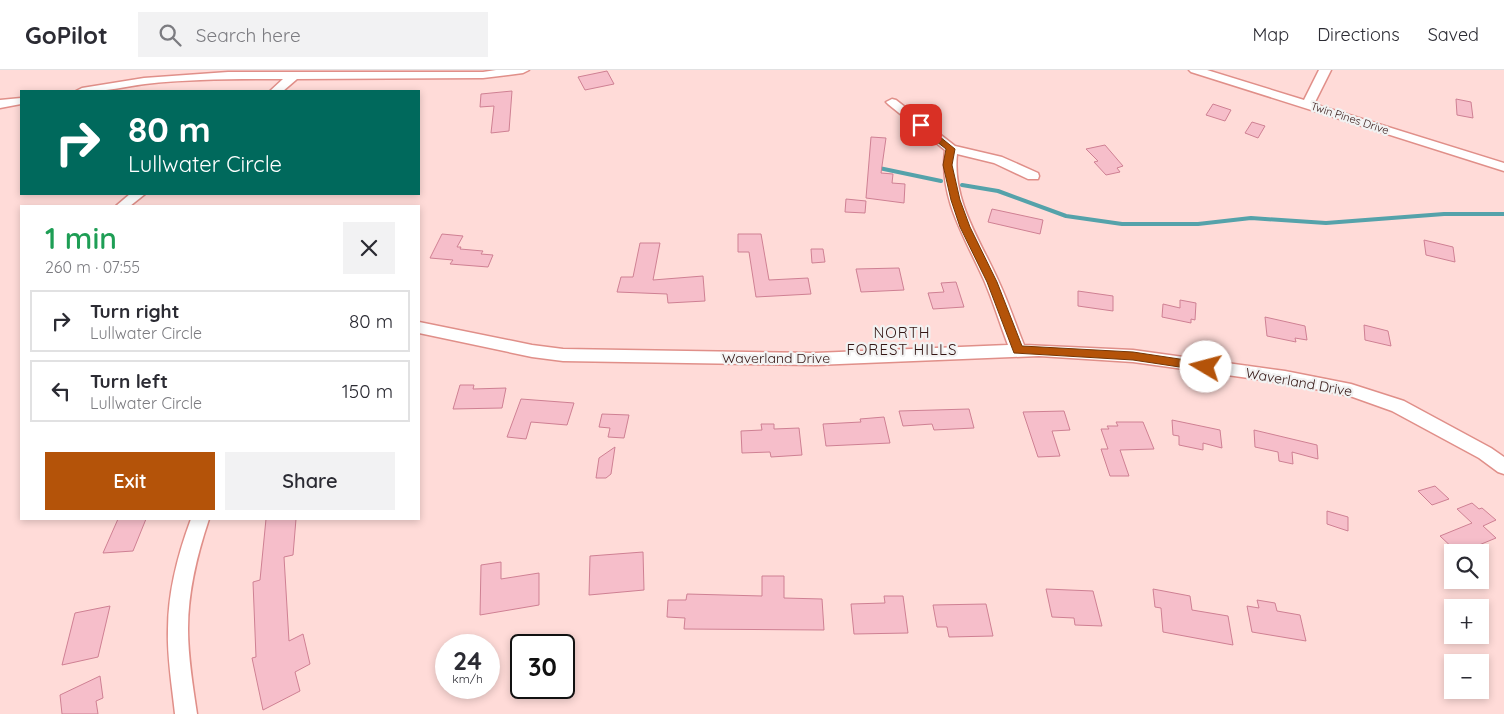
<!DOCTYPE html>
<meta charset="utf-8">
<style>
:root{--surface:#fff;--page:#f2f2f3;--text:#2b2b33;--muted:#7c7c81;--line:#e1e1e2;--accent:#b45309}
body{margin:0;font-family:Quicksand,sans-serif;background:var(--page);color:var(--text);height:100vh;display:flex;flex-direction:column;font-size:19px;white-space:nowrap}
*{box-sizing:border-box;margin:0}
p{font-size:16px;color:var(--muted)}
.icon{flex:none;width:28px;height:28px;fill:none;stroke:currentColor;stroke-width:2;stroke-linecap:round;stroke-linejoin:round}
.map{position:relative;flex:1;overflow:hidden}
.drawer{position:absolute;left:20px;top:135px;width:400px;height:315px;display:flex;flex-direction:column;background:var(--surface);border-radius:0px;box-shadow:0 2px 8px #0003}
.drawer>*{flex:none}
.top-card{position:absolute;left:20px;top:20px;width:400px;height:105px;border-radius:0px;box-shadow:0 2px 8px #0003;background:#00695c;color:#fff;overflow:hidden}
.fabs{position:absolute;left:1444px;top:474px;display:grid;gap:10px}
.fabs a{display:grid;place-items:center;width:45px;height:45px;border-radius:0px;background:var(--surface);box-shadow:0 2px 8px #0003;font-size:25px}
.speed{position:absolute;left:435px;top:564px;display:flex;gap:10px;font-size:25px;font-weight:700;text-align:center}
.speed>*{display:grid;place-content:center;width:65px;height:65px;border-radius:50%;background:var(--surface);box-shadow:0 2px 8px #0003;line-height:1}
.speed small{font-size:12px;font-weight:400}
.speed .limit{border:2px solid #111;border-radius:8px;background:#fff;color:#111}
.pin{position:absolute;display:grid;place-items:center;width:42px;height:42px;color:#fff;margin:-21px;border-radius:10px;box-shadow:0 2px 8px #0006}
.me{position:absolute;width:55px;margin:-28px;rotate:278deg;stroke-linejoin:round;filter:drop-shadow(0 0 4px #0008)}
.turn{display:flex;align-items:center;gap:18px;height:105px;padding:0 25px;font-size:22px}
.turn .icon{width:65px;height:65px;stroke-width:2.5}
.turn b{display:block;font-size:35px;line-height:42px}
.round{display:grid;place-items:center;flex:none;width:52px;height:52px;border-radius:0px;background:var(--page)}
.head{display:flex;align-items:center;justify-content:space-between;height:85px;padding:0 25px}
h1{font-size:30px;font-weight:600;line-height:38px;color:#1e9e55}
.primary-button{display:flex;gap:10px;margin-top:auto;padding:10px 25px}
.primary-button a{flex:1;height:58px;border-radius:0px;background:var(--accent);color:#fff;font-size:20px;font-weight:600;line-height:58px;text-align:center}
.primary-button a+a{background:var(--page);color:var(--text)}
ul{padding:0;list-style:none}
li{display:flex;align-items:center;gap:15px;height:62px;margin:0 10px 8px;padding:0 15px;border:2px solid var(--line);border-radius:0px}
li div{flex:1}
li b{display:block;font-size:19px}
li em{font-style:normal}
header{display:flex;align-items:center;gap:30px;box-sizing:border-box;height:70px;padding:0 25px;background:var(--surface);border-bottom:1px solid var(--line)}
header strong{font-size:24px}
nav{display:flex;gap:28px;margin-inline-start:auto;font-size:18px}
.search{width:350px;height:45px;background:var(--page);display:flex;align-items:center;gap:12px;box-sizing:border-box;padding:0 18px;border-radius:0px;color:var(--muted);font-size:19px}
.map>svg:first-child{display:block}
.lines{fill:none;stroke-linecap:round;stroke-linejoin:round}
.stream{stroke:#55a2aa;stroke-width:4}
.building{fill:#f6beca;stroke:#cf8093}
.street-casing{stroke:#e08f89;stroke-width:3}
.street{fill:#fff;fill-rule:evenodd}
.route{fill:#b45309;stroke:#753606}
.labels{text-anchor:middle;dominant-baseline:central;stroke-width:4.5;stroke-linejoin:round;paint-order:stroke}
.far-street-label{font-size:11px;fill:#341614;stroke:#f2f2f2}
.street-label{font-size:14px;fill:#341614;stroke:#f2f2f2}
.neighbourhood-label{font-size:15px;letter-spacing:1px;fill:#341614;stroke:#f2f2f2}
</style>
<header>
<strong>GoPilot</strong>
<div class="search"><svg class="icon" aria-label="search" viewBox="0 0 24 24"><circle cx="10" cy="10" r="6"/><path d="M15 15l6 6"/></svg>Search here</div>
<nav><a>Map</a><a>Directions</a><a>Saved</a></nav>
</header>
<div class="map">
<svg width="1504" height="644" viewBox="0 0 1504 644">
<rect width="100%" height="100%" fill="#ffdbd8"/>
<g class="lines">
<g class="stream">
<path d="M 879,98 L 941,111"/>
<path d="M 962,115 L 998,121 L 1066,146 L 1122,154 L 1198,154 L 1251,148 L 1326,153 L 1444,144 L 1504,144"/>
</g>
</g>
<g class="building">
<path d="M 607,1 L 614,14 L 585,20 L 578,7 Z"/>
<path d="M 512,21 L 509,61 L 491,63 L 494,36 L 480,37 L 481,24 Z"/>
<path d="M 1456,29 L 1471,32 L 1473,48 L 1457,45 Z"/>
<path d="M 1213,34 L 1231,40 L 1225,51 L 1206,45 Z"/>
<path d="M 1252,52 L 1265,56 L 1258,68 L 1245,63 Z"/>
<path d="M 871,67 L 886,68 L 881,103 L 893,104 L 892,113 L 905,114 L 904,133 L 866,128 Z"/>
<path d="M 1105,75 L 1123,96 L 1117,98 L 1120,102 L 1106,105 L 1094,92 L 1098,91 L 1086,79 Z"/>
<path d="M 846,129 L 866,131 L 865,143 L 845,142 Z"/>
<path d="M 992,139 L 1043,150 L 1040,164 L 988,152 Z"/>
<path d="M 442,164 L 463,166 L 457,177 L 461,177 L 460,179 L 483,181 L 481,184 L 493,185 L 488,197 L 450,194 L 453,190 L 430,188 Z"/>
<path d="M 738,164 L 761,164 L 769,210 L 808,208 L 811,224 L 756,227 L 749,182 L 738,182 Z"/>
<path d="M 1424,170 L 1453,177 L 1455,192 L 1426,185 Z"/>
<path d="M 640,173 L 660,173 L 653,210 L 703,206 L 705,231 L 668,233 L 667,224 L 617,222 L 621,207 L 633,207 Z"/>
<path d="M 811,179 L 823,179 L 825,192 L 812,193 Z"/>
<path d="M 899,198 L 904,220 L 861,222 L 856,199 Z"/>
<path d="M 956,212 L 964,237 L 933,239 L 928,223 L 944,222 L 941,213 Z"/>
<path d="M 1078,221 L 1113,226 L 1113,241 L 1078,236 Z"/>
<path d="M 1180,230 L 1196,233 L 1195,250 L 1191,249 L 1191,253 L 1162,247 L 1163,234 L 1180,238 Z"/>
<path d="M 1265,247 L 1305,256 L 1307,270 L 1295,268 L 1296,272 L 1267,266 Z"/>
<path d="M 1364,255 L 1388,261 L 1391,276 L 1365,270 Z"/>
<path d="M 460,315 L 474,315 L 473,319 L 506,318 L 502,338 L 453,339 Z"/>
<path d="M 521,329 L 574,333 L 567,355 L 531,352 L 526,369 L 507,367 Z"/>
<path d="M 969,339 L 974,358 L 934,360 L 932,354 L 903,356 L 899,341 Z"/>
<path d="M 1064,341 L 1070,360 L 1052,361 L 1060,386 L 1038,387 L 1023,342 Z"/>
<path d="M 602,344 L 629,345 L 624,368 L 608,367 L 610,358 L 599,357 Z"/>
<path d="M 884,347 L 890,373 L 826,376 L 823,354 L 861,352 L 860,349 Z"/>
<path d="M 1172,350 L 1220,360 L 1222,378 L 1203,373 L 1203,380 L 1179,375 L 1179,366 L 1173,365 Z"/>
<path d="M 1116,352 L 1143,352 L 1154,379 L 1120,380 L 1129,406 L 1110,406 L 1101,379 L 1108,379 L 1101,359 L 1109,359 L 1107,356 L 1118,356 Z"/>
<path d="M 761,354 L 774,354 L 774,359 L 799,358 L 802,385 L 771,387 L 770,382 L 742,383 L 741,361 L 762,360 Z"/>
<path d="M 1254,360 L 1317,375 L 1318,389 L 1292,382 L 1293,394 L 1279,391 L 1278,382 L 1255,377 Z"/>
<path d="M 615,377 L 611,404 L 606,408 L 596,408 L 599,388 Z"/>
<path d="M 1435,416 L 1449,429 L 1432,435 L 1418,421 Z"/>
<path d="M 1472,433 L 1479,439 L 1482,438 L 1496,450 L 1483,456 L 1496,468 L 1462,482 L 1457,482 L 1440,466 L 1472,453 L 1457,439 Z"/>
<path d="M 1327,441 L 1348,447 L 1348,461 L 1327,454 Z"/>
<path d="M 118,449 L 146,449 L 133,481 L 103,483 Z"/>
<path d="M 266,449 L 296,449 L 293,485 L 284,487 L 289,571 L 303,564 L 310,594 L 295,602 L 300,621 L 263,640 L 252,588 L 256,587 L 253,512 L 260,510 Z"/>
<path d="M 643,482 L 644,520 L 589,525 L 590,486 Z"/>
<path d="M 501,492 L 501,509 L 539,503 L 539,535 L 480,545 L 481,495 Z"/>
<path d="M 762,506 L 784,506 L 784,528 L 822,529 L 824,560 L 684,559 L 685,548 L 667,547 L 668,530 L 686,530 L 687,524 L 762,526 Z"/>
<path d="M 1046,519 L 1093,521 L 1102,556 L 1075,555 L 1074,548 L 1052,547 Z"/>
<path d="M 1153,519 L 1190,526 L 1192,540 L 1228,546 L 1233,575 L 1163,562 L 1161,538 L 1155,537 Z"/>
<path d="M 884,526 L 903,526 L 908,563 L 854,564 L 851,534 L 885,533 Z"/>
<path d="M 1257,530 L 1275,533 L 1277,541 L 1300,545 L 1306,571 L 1252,562 L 1247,536 L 1259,538 Z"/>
<path d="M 986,534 L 993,566 L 949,567 L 947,557 L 937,557 L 933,535 Z"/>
<path d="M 110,536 L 98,587 L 62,595 L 75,543 Z"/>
<path d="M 100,606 L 103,628 L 96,631 L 98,644 L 62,644 L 60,625 Z"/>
</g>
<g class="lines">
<g class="street-casing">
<g id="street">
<path d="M 496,0 L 529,0 L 523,3 L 483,8 L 297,9 L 283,21 L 270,21 L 283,9 C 237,9 191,9 145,14 C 122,17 100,23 76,21 L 82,18 L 144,8 L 228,2 L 483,2 Z"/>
<path d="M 1189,0 L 1207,0 L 1304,30 L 1319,0 L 1331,0 L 1314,34 L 1504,93 L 1504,101 L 1191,2 Z"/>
<path d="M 21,28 L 21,34 L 0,38 L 0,30 Z"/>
<path d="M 892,29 L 896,30 L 955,76 L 1002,87 L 1038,103 L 1039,106 L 1038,109 L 1028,109 L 994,93 L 957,84 C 952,130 980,170 998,210 C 1008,231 1015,253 1024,275 L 1133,280 L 1285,301 L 1351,314 L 1404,331 L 1491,378 L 1504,387 L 1504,404 L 1498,402 L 1479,388 L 1392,341 L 1350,326 L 1285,313 L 1133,292 L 1039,286 L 815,295 L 563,291 L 532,287 L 419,263 L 419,252 L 532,275 L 563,279 L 815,283 L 1008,275 C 1000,254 993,231 984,210 C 965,167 939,129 945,80 L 888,34 L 886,32 Z"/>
<path d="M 130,124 L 145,124 L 130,136 L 116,136 Z"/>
<path d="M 191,449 L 209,449 C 197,485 188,521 188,559 C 188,588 193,616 197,644 L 175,644 C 172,616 167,587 168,559 C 168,521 178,484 191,449 Z"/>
</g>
</g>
<use href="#street" class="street"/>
</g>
<path class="route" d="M 918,54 L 924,54 L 955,79 L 952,95 L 960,130 L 970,157 L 997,212 L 1022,276 L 1133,282 L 1206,293 L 1212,297 L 1210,300 L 1206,301 L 1133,290 L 1014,283 L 987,212 L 960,157 L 951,130 L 943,95 L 946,79 L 918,57 Z"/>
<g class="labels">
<g class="far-street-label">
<text transform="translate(1350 48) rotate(18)">Twin Pines Drive</text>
</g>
<g class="street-label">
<text x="776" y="288">Waverland Drive</text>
<text transform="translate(1299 312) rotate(10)">Waverland Drive</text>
</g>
<g class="neighbourhood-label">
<text x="902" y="262">NORTH<tspan x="902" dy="17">FOREST HILLS</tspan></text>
</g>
</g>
</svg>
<div class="fabs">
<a><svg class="icon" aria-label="search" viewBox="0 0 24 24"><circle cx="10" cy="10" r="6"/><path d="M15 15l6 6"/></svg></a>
<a>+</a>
<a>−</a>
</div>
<div class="speed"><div>24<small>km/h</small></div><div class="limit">30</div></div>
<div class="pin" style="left:921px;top:55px;background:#d93025"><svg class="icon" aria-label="arrive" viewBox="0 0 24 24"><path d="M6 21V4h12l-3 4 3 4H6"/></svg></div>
<svg class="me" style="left:1206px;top:297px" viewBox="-20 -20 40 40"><circle r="19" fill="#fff"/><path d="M0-13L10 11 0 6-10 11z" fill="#b45309"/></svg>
<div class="top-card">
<div class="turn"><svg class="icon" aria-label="right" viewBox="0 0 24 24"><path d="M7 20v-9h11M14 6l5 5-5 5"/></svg><div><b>80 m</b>Lullwater Circle</div></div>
</div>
<section class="drawer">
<div class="head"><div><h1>1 min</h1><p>260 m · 07:55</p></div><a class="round"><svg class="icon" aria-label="close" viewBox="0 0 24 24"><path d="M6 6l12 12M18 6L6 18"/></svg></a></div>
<ul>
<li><svg class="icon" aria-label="right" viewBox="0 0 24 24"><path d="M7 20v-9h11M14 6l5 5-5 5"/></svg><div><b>Turn right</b><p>Lullwater Circle</p></div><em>80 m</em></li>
<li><svg class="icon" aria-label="left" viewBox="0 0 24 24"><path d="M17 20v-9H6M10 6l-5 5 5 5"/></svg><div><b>Turn left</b><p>Lullwater Circle</p></div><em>150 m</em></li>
</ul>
<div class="primary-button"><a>Exit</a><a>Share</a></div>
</section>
</div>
